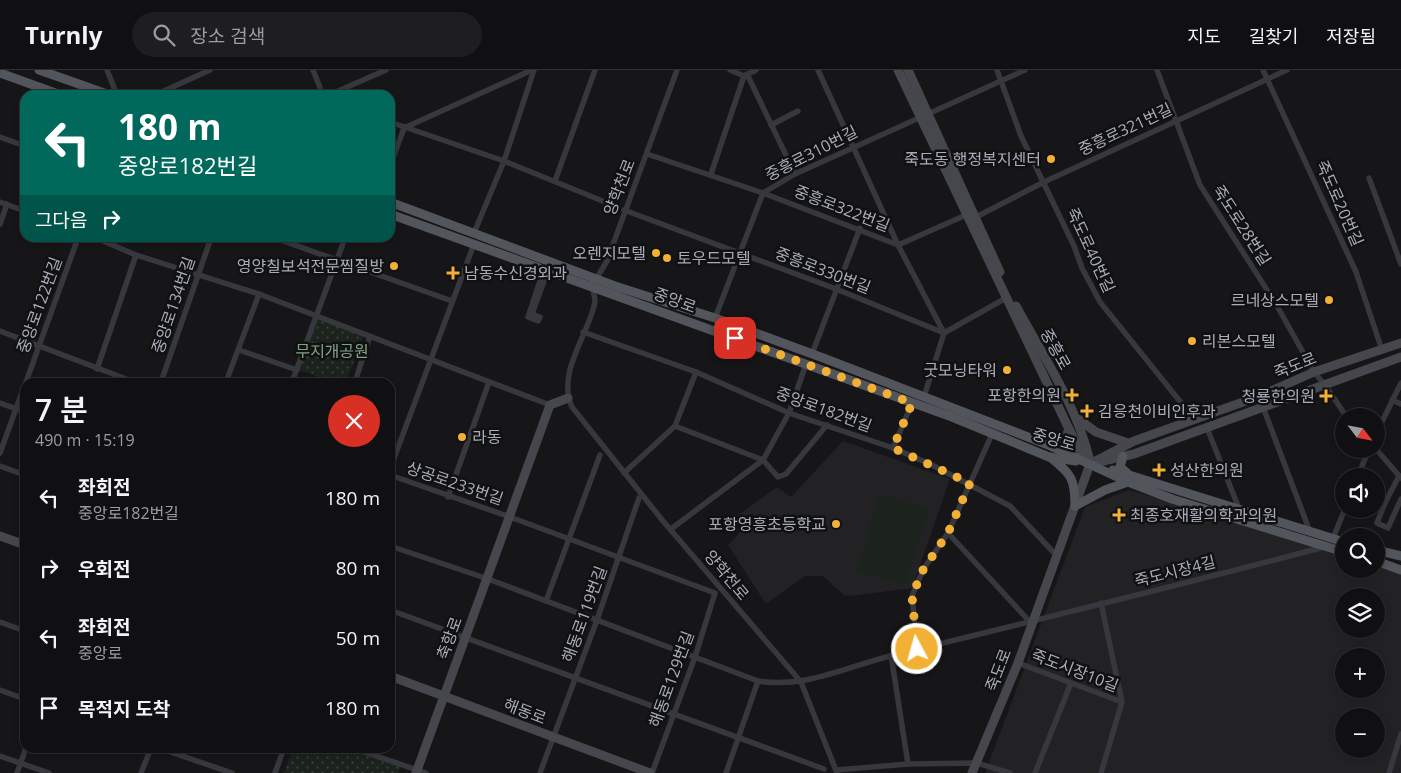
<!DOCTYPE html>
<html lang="ko">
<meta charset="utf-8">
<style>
:root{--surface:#101012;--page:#1e1e20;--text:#f1f3f6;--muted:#9c9d9f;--line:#303032}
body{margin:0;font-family:"Open Sans","Noto Sans KR",sans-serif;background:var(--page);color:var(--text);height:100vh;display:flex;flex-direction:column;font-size:19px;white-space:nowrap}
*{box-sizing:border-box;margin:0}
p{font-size:16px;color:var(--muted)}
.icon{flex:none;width:28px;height:28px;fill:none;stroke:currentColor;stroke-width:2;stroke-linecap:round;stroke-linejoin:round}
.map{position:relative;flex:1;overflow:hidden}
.details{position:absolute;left:20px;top:308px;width:375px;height:375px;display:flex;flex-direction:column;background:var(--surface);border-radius:15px;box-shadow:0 2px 8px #0003,0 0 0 1px var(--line)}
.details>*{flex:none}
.top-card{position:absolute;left:20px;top:20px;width:375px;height:152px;border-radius:15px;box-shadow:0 2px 8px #0003,0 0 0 1px var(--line);background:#00695c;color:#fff;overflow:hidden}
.needle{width:32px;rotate:122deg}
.tools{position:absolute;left:1335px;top:338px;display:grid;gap:10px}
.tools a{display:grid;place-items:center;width:50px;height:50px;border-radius:50%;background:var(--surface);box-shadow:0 2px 8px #0003,0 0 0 1px var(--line);font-size:25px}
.pin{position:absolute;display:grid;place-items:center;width:42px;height:42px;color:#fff;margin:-21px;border-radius:10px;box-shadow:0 2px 8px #0006}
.me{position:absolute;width:55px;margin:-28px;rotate:354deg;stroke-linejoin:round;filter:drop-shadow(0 0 4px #0008)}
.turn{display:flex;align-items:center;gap:18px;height:105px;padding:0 15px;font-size:22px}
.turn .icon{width:65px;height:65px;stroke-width:2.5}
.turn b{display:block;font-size:35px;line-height:42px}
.then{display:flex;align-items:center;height:48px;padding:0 15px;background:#0003;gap:10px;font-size:19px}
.round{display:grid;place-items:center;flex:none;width:52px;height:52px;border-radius:26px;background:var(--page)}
.headline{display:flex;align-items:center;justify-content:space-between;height:85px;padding:0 15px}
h1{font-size:30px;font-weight:600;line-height:38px}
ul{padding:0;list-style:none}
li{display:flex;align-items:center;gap:15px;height:70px;padding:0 15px}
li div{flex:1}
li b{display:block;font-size:19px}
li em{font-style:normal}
header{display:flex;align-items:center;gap:30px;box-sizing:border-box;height:70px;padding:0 25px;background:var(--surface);border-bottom:1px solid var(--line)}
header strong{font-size:24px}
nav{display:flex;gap:28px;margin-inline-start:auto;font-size:18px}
.search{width:350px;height:45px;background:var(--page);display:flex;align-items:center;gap:12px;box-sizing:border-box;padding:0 18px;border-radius:28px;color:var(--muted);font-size:19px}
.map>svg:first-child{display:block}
.built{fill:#222225;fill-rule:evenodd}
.green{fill:#1c231d}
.park{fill:url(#park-dots)}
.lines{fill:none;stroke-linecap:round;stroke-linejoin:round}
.street{stroke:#37383d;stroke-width:5.5}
.secondary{stroke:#45474d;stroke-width:9}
.primary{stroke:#53555c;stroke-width:9}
.route{stroke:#f2b134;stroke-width:9;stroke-dasharray:0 16.2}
.poi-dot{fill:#f2b134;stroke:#111113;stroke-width:2}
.labels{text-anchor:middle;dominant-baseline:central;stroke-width:5;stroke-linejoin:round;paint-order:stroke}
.street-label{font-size:16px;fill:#a8adb8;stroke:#111113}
.poi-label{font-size:16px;fill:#a8adb8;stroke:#111113;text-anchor:end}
.park-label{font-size:16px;fill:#7fa381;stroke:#111113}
</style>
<header>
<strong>Turnly</strong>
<div class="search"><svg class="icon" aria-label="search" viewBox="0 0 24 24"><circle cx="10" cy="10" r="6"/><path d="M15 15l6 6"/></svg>장소 검색</div>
<nav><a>지도</a><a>길찾기</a><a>저장됨</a></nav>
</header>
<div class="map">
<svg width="1401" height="703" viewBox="0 0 1401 703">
<defs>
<pattern id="park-dots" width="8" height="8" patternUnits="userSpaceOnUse" patternTransform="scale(1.25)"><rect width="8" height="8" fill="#1c231d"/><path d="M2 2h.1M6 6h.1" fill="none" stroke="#3a403c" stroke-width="1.8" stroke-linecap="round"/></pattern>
</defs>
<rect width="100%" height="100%" fill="#161618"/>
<g class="built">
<path d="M 843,371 L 950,409 L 912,518 L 850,526 L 844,525 L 823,506 L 805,506 L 766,534 L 728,475 L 742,460 L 734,448 L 777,417 L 791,427 Z"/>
<path d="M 1129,420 L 1344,482 L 1344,499 L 1376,499 L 1376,491 L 1401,501 L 1401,703 L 985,703 L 1085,437 ZM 1344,526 L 1376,526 L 1376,559 L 1344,559 ZM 1344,586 L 1376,586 L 1376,619 L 1344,619 ZM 1344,646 L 1376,646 L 1376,679 L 1344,679 Z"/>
</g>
<path class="green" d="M 880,424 L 930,440 L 904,514 L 856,501 Z"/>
<g class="park">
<path d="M 319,247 L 365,262 L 346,312 L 333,312 L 299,300 Z"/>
<path d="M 293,678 L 343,678 L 401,696 L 398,703 L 284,703 Z"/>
</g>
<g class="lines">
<g class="street">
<path d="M 107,0 L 117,25"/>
<path d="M 313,0 L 323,25"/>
<path d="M 677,0 L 607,191 L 592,216 C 593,221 595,227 595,232 C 589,264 556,303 572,337 L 663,451 L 801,612 L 837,703"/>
<path d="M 730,0 L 744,6"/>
<path d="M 818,0 L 898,175 L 944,263 L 924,327"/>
<path d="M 997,0 L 1021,66 L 1074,176 L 1082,198 L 1100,232 L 1195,350"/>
<path d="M 1157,0 L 1200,115 L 1276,234 L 1314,302 L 1325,315 L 1346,346"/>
<path d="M 1263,0 L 1356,202 L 1382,280"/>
<path d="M 747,4 L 795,104"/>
<path d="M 155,25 L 210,0"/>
<path d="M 329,25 L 386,0"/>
<path d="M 390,52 L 504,91 L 615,136"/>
<path d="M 771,55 L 798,41"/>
<path d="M 0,67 L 25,76"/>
<path d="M 647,84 L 763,123 L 898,175 L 966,145"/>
<path d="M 390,96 L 404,58 L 532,0"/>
<path d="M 711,104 L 744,6 L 756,0"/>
<path d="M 1369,108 L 1401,194"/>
<path d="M 555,111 L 595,0"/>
<path d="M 763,123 L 795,104 L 1025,0"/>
<path d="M 0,132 L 25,141"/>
<path d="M 624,140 L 836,219 L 944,263"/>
<path d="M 976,147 L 1044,112 L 1287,0"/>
<path d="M 0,154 L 7,134"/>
<path d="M 474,163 L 504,91 L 534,0"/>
<path d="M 96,168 L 136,185 L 259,224 L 550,335"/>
<path d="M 275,168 L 452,231"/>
<path d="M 544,199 L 528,247 L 538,251 L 540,247 L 532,244 L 548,200"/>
<path d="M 715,248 L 763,123"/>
<path d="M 0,261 L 134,312"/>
<path d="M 583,262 L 696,302 L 789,343 L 893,378 L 932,395 L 1010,436 L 1057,486"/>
<path d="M 944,263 L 1006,228"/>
<path d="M 239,280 L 297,300"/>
<path d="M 812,284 L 860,158"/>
<path d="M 97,299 L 136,185"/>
<path d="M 26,312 L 78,168"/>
<path d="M 161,312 L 211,168"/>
<path d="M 226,312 L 259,224"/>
<path d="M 292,312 L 345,168"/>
<path d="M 355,312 L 370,266"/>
<path d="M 1392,330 L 1401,334"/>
<path d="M 0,333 L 25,342"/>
<path d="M 1263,337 L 1310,462"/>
<path d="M 675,356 L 763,390 L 778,407 L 786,404 L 827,355"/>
<path d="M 1207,358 L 1240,441"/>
<path d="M 1376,364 L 1401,313"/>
<path d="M 893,378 L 912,333"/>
<path d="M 1376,379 L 1401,408"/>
<path d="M 0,383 L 25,314"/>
<path d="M 0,396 L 25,405"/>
<path d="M 390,399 L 474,174"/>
<path d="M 624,403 L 675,356 L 696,302"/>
<path d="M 390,405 L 510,447 L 715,523 L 695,587 L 652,703"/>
<path d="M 1358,406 L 1369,379"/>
<path d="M 448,427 L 489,312"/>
<path d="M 1376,432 L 1384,435 L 1377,453 L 1388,458 L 1401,429"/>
<path d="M 1384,435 L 1399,406"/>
<path d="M 671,459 L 763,390 L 789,343 L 806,294"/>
<path d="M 948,463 L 1031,553"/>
<path d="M 1333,468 L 1345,439"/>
<path d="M 390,476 L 488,509 L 758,611 C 805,619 848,596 894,585 C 1037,550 1181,515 1324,477"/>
<path d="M 546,531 L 600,385"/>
<path d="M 390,540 L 824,699"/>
<path d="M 0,552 L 25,561"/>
<path d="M 917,579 L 912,526 L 923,500 L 948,463 L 992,364"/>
<path d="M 891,585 L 908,694"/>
<path d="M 1018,593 L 1122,632"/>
<path d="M 0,620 L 25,629"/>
<path d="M 159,678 L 232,703"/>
<path d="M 353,678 L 426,703"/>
<path d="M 0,686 L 49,703"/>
<path d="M 836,700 L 908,694 L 977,693 L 1010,703"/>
<path d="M 17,703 L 26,678"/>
<path d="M 141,703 L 151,678"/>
<path d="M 275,703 L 284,678"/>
<path d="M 540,703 L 597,550 L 639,428"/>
<path d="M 726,703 L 758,611"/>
<path d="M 1035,703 L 1071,613"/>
<path d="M 1101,703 L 1122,632 L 1101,533"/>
<path d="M 1389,703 L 1401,664"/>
</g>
<g class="secondary">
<path d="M 898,0 L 1069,359 L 1080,381 L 1090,394"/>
<path d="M 908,0 L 1000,202"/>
<path d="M 1016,236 C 1043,286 1077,336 1090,391"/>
<path d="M 1078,349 L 1096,362 L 1128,373"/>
<path d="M 1046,374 L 1064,371 L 1069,359"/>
<path d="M 1103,391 L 1134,384 L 1401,287"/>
<path d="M 0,466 L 25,475"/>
<path d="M 390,606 L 650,703"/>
<path d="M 416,703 L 550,335 L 568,328"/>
<path d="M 972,703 L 1018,593 L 1090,394 L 1134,371 L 1257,327 L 1314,302 L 1401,273"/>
</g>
<g class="primary">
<path d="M 39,0 L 110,25"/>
<path d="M 0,3 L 61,25"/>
<path d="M 390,132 L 615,216 L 715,248 L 826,289 L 1046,374 L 1128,412 L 1172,429 L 1344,482"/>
<path d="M 390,144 L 952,347 L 1049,387 L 1076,391"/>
<path d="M 1123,386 L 1120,397 L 1128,404"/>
<path d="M 1050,387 C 1071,404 1075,408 1075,436"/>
<path d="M 1113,400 L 1344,472"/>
<path d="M 1075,436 L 1105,420 L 1128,412"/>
<path d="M 1376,480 L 1401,486"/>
<path d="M 1376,491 L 1401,500"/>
</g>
</g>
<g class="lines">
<path class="route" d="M 735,268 L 912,333 L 893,378 L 970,413 L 948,463 L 923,500 L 912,526 L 917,579"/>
</g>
<g class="poi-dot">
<circle cx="1051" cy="89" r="5"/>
<circle cx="656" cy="183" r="5"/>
<circle cx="667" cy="188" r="5"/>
<circle cx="394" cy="196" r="5"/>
<path d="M450.5 195.5h5v5h5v5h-5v5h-5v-5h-5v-5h5z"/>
<circle cx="1329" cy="230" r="5"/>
<circle cx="1192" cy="271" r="5"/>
<circle cx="1007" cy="300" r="5"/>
<path d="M1069.5 317.5h5v5h5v5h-5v5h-5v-5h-5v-5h5z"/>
<path d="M1323.5 318.5h5v5h5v5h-5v5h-5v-5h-5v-5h5z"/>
<path d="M1084.5 333.5h5v5h5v5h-5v5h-5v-5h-5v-5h5z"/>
<circle cx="462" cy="367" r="5"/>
<path d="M1156.5 392.5h5v5h5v5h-5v5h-5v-5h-5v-5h5z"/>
<path d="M1116.5 437.5h5v5h5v5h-5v5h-5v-5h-5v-5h5z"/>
<circle cx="836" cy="454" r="5"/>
</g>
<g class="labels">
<g class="street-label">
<text transform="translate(1125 59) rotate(-25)">중흥로321번길</text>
<text transform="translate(811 83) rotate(-27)">중흥로310번길</text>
<text transform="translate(619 117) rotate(-69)">양학천로</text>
<text transform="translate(1340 133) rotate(66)">죽도로20번길</text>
<text transform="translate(842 138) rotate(21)">중흥로322번길</text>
<text transform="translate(1242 155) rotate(57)">죽도로28번길</text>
<text transform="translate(1091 180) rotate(65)">죽도로40번길</text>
<text transform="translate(823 200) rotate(21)">중흥로330번길</text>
<text transform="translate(675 230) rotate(20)">중앙로</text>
<text transform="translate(39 235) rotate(-70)">중앙로122번길</text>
<text transform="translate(173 235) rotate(-71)">중앙로134번길</text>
<text transform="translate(1056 279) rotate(61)">중흥로</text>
<text transform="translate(1295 295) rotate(-22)">죽도로</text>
<text transform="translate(824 339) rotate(20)">중앙로182번길</text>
<text transform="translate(1054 369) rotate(16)">중앙로</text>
<text transform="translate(455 413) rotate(19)">상공로233번길</text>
<text transform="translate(1175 501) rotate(-14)">죽도시장4길</text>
<text transform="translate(727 505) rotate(50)">양학천로</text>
<text transform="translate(584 544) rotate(-70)">해동로119번길</text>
<text transform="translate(449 568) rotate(-70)">축항로</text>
<text transform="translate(998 600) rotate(-69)">죽도로</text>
<text transform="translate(1075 600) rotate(21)">죽도시장10길</text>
<text transform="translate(671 609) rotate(-70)">해동로129번길</text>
<text transform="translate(525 641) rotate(21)">해동로</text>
</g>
<g class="poi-label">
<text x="1041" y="89">죽도동 행정복지센터</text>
<text x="646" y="183">오렌지모텔</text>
<text x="677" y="188" text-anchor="start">토우드모텔</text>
<text x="384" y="196">영양칠보석전문찜질방</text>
<text x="464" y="203" text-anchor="start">남동수신경외과</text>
<text x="1319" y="230">르네상스모텔</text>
<text x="1202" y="271" text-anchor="start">리본스모텔</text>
<text x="997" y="300">굿모닝타워</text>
<text x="1061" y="325">포항한의원</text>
<text x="1315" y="326">청룡한의원</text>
<text x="1098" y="341" text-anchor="start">김응천이비인후과</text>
<text x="472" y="367" text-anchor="start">라동</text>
<text x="1170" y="400" text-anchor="start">성산한의원</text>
<text x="1130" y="445" text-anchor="start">최종호재활의학과의원</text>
<text x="826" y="454">포항영흥초등학교</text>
</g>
<g class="park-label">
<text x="332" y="281">무지개공원</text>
</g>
</g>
</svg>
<div class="tools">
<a><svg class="needle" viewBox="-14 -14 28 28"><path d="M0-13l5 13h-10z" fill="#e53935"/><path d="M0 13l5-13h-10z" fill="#9c9d9f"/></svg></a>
<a><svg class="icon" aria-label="sound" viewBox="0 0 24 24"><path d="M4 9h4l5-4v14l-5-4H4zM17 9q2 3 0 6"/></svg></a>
<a><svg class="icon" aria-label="search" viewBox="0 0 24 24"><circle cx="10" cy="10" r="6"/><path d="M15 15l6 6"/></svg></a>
<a><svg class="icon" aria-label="layers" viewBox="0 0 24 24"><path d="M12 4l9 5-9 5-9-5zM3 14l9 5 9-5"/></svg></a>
<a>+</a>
<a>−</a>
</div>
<div class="pin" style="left:735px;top:268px;background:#d93025"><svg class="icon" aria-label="arrive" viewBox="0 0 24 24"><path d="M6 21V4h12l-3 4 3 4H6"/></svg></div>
<svg class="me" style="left:917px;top:579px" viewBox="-20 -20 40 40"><circle r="17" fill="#f2b134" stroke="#fff" stroke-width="3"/><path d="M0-11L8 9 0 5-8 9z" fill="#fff"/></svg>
<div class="top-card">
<div class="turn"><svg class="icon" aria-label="left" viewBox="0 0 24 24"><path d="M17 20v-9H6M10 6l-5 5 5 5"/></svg><div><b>180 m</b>중앙로182번길</div></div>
<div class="then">그다음<svg class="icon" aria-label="right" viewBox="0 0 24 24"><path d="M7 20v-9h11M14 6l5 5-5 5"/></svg></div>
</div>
<section class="details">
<div class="headline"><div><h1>7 분</h1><p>490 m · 15:19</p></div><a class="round" style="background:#d93025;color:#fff"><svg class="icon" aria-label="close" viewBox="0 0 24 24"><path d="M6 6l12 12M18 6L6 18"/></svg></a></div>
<ul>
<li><svg class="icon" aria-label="left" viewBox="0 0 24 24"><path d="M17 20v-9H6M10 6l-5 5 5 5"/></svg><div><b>좌회전</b><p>중앙로182번길</p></div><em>180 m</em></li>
<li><svg class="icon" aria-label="right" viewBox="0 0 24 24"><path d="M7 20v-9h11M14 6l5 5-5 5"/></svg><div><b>우회전</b></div><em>80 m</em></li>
<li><svg class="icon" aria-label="left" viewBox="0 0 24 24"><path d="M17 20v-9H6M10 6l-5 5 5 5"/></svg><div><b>좌회전</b><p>중앙로</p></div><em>50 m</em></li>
<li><svg class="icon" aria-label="arrive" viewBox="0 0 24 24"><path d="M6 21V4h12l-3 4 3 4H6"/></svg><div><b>목적지 도착</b></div><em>180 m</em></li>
</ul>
</section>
</div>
